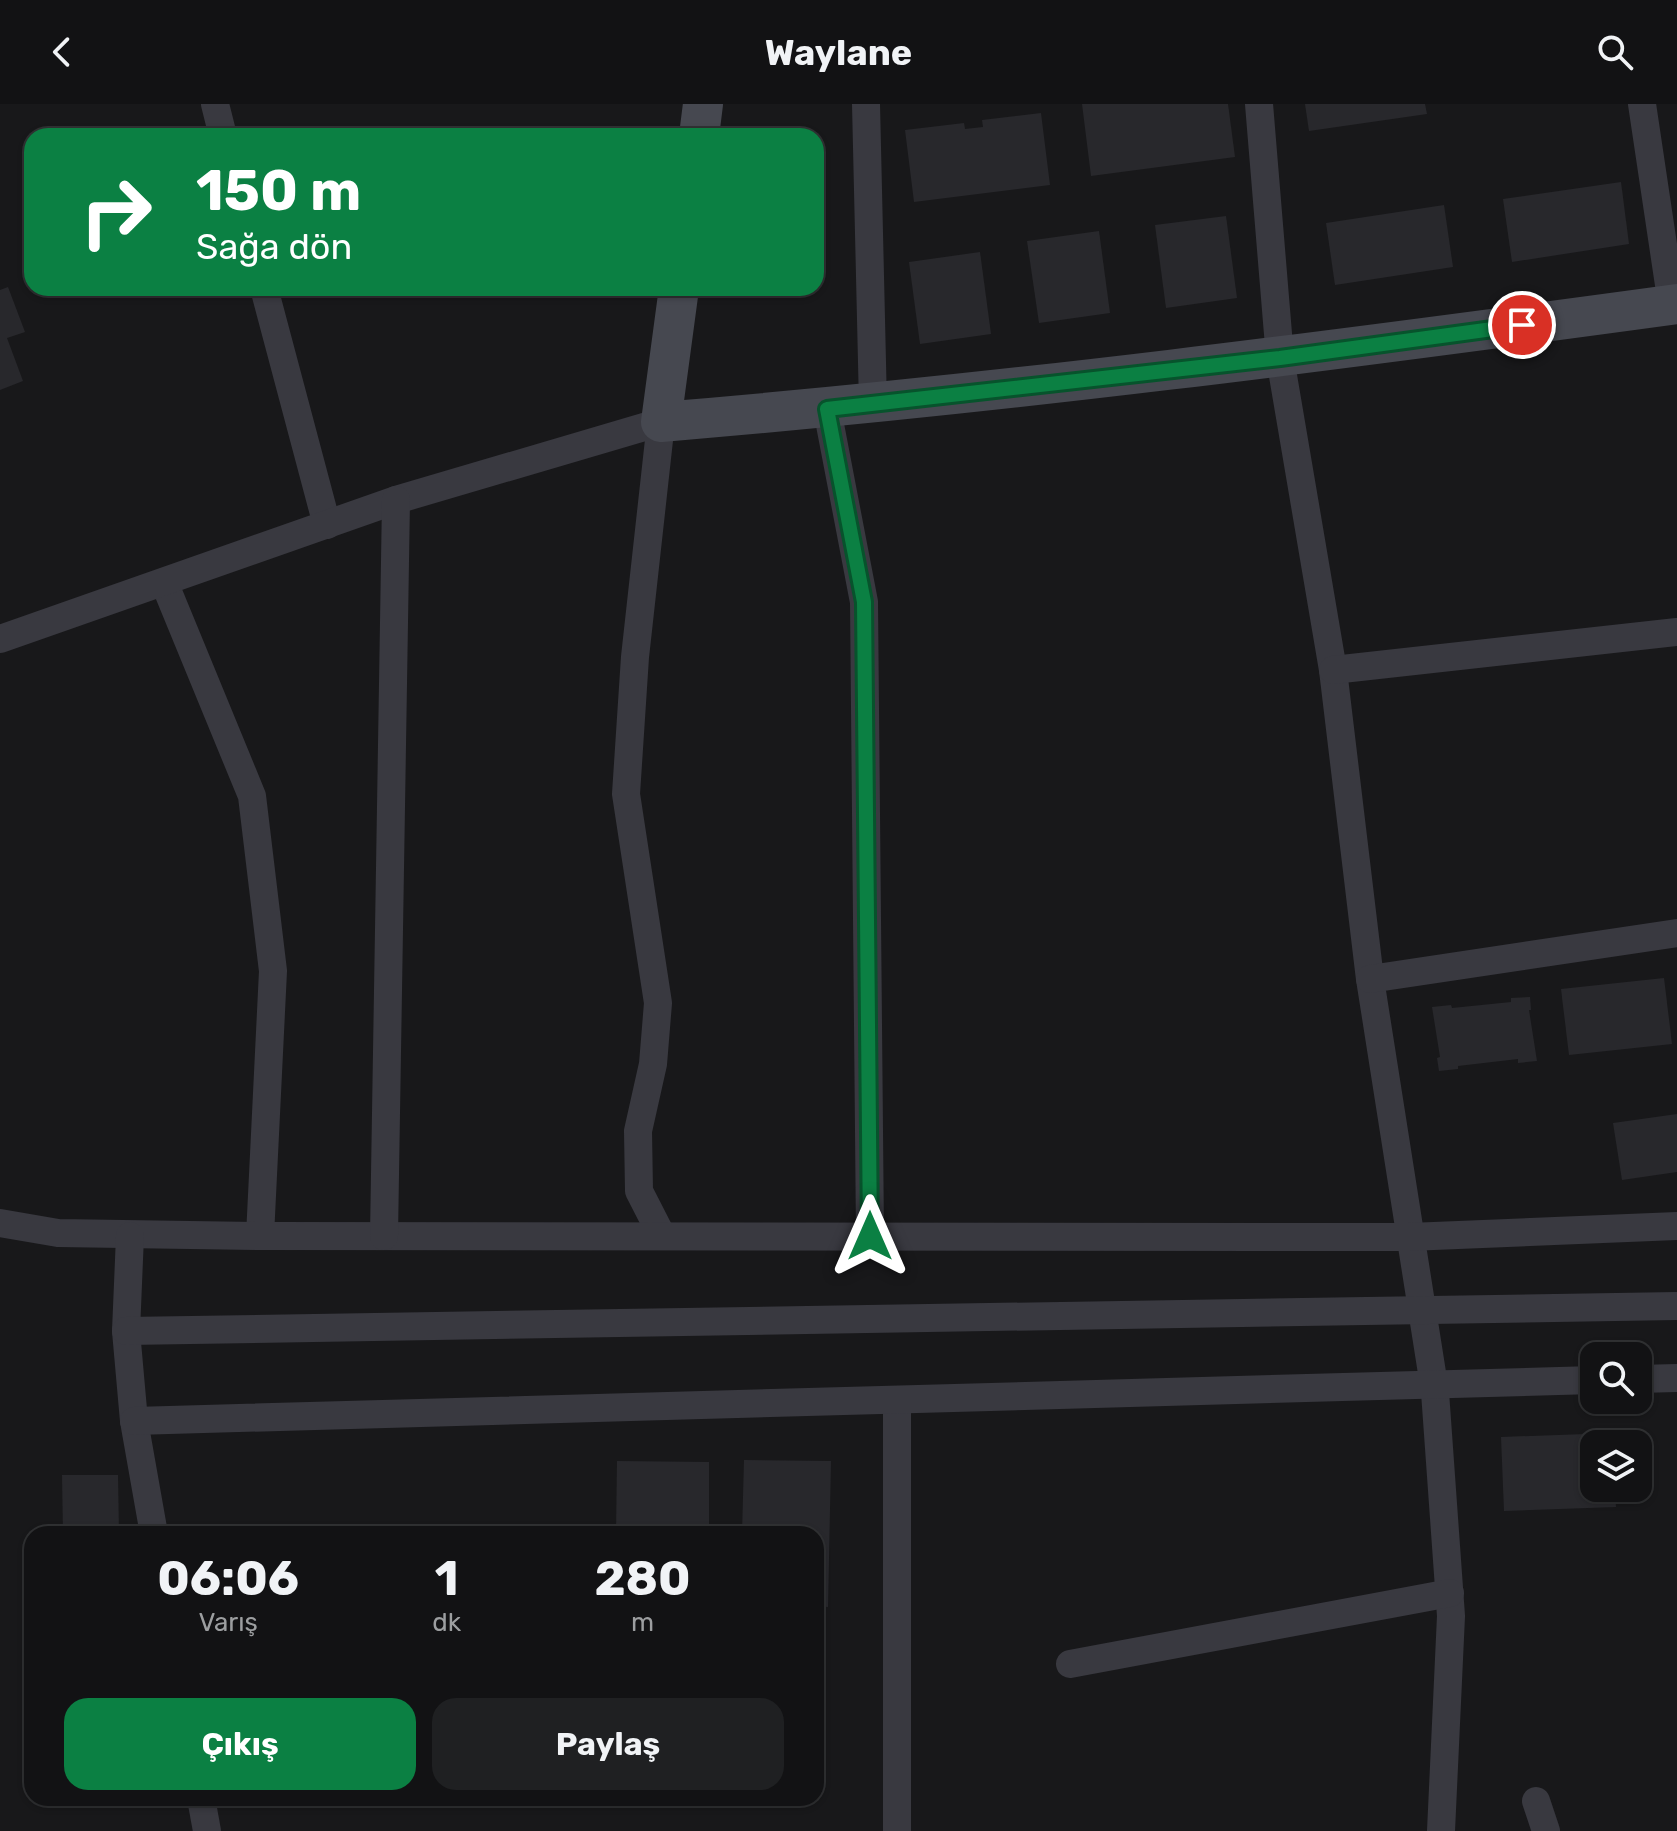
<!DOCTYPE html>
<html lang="tr">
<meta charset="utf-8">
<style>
:root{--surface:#121214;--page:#1f2022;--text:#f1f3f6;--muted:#9c9ea0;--line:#313234;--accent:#0b8043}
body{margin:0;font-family:Rubik,sans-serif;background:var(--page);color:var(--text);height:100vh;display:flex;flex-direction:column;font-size:30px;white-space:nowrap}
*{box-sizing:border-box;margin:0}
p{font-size:26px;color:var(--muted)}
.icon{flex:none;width:44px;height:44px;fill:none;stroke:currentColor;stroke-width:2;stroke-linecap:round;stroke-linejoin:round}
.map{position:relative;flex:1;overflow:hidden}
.sheet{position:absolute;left:24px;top:1422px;width:800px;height:280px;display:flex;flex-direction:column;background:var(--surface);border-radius:24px;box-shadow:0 2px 6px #0004,0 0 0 2px var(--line)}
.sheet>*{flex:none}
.hud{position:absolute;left:24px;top:24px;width:800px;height:168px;border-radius:24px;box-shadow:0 2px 6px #0004,0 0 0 2px var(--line);background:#0b8043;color:#fff;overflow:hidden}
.tools{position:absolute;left:1580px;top:1238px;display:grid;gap:16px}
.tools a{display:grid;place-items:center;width:72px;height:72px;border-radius:16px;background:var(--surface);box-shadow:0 2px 6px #0004,0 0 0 2px var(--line);font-size:40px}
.pin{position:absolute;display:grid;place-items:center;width:68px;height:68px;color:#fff;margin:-34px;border:4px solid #fff;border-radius:50%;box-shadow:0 2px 8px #0007}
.me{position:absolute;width:88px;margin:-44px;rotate:0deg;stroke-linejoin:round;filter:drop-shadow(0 0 6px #0008)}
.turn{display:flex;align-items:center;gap:28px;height:168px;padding:0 40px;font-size:36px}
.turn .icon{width:104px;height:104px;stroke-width:2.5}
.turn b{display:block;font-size:56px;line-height:68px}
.eta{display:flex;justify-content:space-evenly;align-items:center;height:136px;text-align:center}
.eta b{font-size:48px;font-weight:700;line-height:56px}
.action{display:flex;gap:16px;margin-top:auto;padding:16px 40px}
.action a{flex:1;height:92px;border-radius:24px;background:var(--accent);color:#fff;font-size:32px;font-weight:700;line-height:92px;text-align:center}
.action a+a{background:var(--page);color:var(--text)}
header{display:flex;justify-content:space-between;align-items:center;height:104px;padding:0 40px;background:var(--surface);font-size:36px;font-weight:700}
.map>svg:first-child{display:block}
.building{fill:#28282c}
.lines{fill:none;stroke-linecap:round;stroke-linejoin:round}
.street{stroke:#393940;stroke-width:28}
.secondary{stroke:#464850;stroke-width:40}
.route-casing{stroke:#07532c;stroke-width:20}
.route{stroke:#0b8043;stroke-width:14}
</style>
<header><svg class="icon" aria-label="back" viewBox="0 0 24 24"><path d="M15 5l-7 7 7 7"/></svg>Waylane<svg class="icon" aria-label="search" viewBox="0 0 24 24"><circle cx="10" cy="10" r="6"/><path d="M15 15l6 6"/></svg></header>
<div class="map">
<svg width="1677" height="1727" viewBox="0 0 1677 1727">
<rect width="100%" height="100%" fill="#18181a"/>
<g class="building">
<path d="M 1082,0 L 1228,0 L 1235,53 L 1091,72 Z"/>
<path d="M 1305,0 L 1425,0 L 1427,10 L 1309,27 Z"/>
<path d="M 1041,9 L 1050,81 L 914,98 L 905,26 L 964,19 L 965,25 L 983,23 L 982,16 Z"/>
<path d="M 1621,78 L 1629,140 L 1512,158 L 1503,95 Z"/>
<path d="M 1444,101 L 1453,163 L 1335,181 L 1326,119 Z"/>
<path d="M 1226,112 L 1237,194 L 1166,204 L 1155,121 Z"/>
<path d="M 1099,127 L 1110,209 L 1039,219 L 1027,137 Z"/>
<path d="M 980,148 L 991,230 L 920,240 L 909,158 Z"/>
<path d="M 8,183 L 25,228 L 7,234 L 23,277 L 0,286 L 0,186 Z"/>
<path d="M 1664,874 L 1672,940 L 1569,951 L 1561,885 Z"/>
<path d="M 1530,893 L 1531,906 L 1529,906 L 1537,957 L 1518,959 L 1518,955 L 1458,962 L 1458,965 L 1439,967 L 1437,954 L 1440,953 L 1432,903 L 1451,901 L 1452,904 L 1511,898 L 1511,894 Z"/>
<path d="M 1677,1010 L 1677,1068 L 1622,1076 L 1613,1019 Z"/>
<path d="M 1613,1329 L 1613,1340 L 1594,1340 L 1594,1384 L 1615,1384 L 1616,1403 L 1504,1407 L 1501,1333 Z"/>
<path d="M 744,1356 L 831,1357 L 828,1503 L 816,1502 L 816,1430 L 742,1430 Z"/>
<path d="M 617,1357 L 709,1358 L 709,1430 L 616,1430 Z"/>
<path d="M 62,1371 L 118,1371 L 119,1430 L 63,1430 Z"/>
</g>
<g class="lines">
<g class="street">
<path d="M 215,0 L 223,32"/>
<path d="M 866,0 L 873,301"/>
<path d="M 1259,0 L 1280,254 L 1333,566 L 1370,875 L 1435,1288 L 1451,1512 L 1441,1727"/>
<path d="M 1642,0 L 1672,201"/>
<path d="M 264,184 L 327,421"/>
<path d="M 827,305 L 864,498 L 870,1132"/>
<path d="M 164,478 L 252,692 L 273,867 L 260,1132"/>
<path d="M 0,535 L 396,396 L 661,318 L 635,553 L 626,690 L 658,899 L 653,960 L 638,1027 L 639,1087 L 662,1132"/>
<path d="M 1333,566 L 1677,528"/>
<path d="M 1370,875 L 1677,829"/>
<path d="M 0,1119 L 58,1129 L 260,1132 L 1409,1133 L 1677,1122"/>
<path d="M 130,1132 L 126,1227 L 134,1317 L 154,1430"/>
<path d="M 384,1132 L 396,396"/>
<path d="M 126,1227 L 1677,1202"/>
<path d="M 1638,1275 L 1677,1274"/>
<path d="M 897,1296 L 897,1727"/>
<path d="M 134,1317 L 1594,1276"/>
<path d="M 1070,1560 L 1450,1489"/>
<path d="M 201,1694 L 207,1727"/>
<path d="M 1536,1697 L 1546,1727"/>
</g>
<g class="secondary">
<path d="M 699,32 L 703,0"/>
<path d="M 679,184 L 661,318 C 1001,290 1339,246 1677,200"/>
</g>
</g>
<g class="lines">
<g class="route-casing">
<path id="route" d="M 870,1132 L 864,498 L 827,305 L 1280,254 L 1522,221"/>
</g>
<use href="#route" class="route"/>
</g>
</svg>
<div class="tools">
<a><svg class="icon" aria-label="search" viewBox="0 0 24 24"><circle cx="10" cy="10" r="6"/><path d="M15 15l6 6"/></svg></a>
<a><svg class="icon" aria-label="layers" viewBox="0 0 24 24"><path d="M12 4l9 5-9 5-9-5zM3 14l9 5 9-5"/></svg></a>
</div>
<div class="pin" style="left:1522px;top:221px;background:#d93025"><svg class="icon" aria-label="arrive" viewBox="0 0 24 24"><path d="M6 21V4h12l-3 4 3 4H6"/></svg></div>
<svg class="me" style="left:870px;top:1132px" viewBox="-20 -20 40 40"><path d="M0-17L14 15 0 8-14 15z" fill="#0b8043" stroke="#fff" stroke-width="4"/></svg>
<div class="hud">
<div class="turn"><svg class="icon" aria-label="right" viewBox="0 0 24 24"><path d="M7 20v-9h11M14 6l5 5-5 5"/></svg><div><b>150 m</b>Sağa dön</div></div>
</div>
<section class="sheet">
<div class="eta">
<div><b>06:06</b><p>Varış</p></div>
<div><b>1</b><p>dk</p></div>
<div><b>280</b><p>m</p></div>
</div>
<div class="action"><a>Çıkış</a><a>Paylaş</a></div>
</section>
</div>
